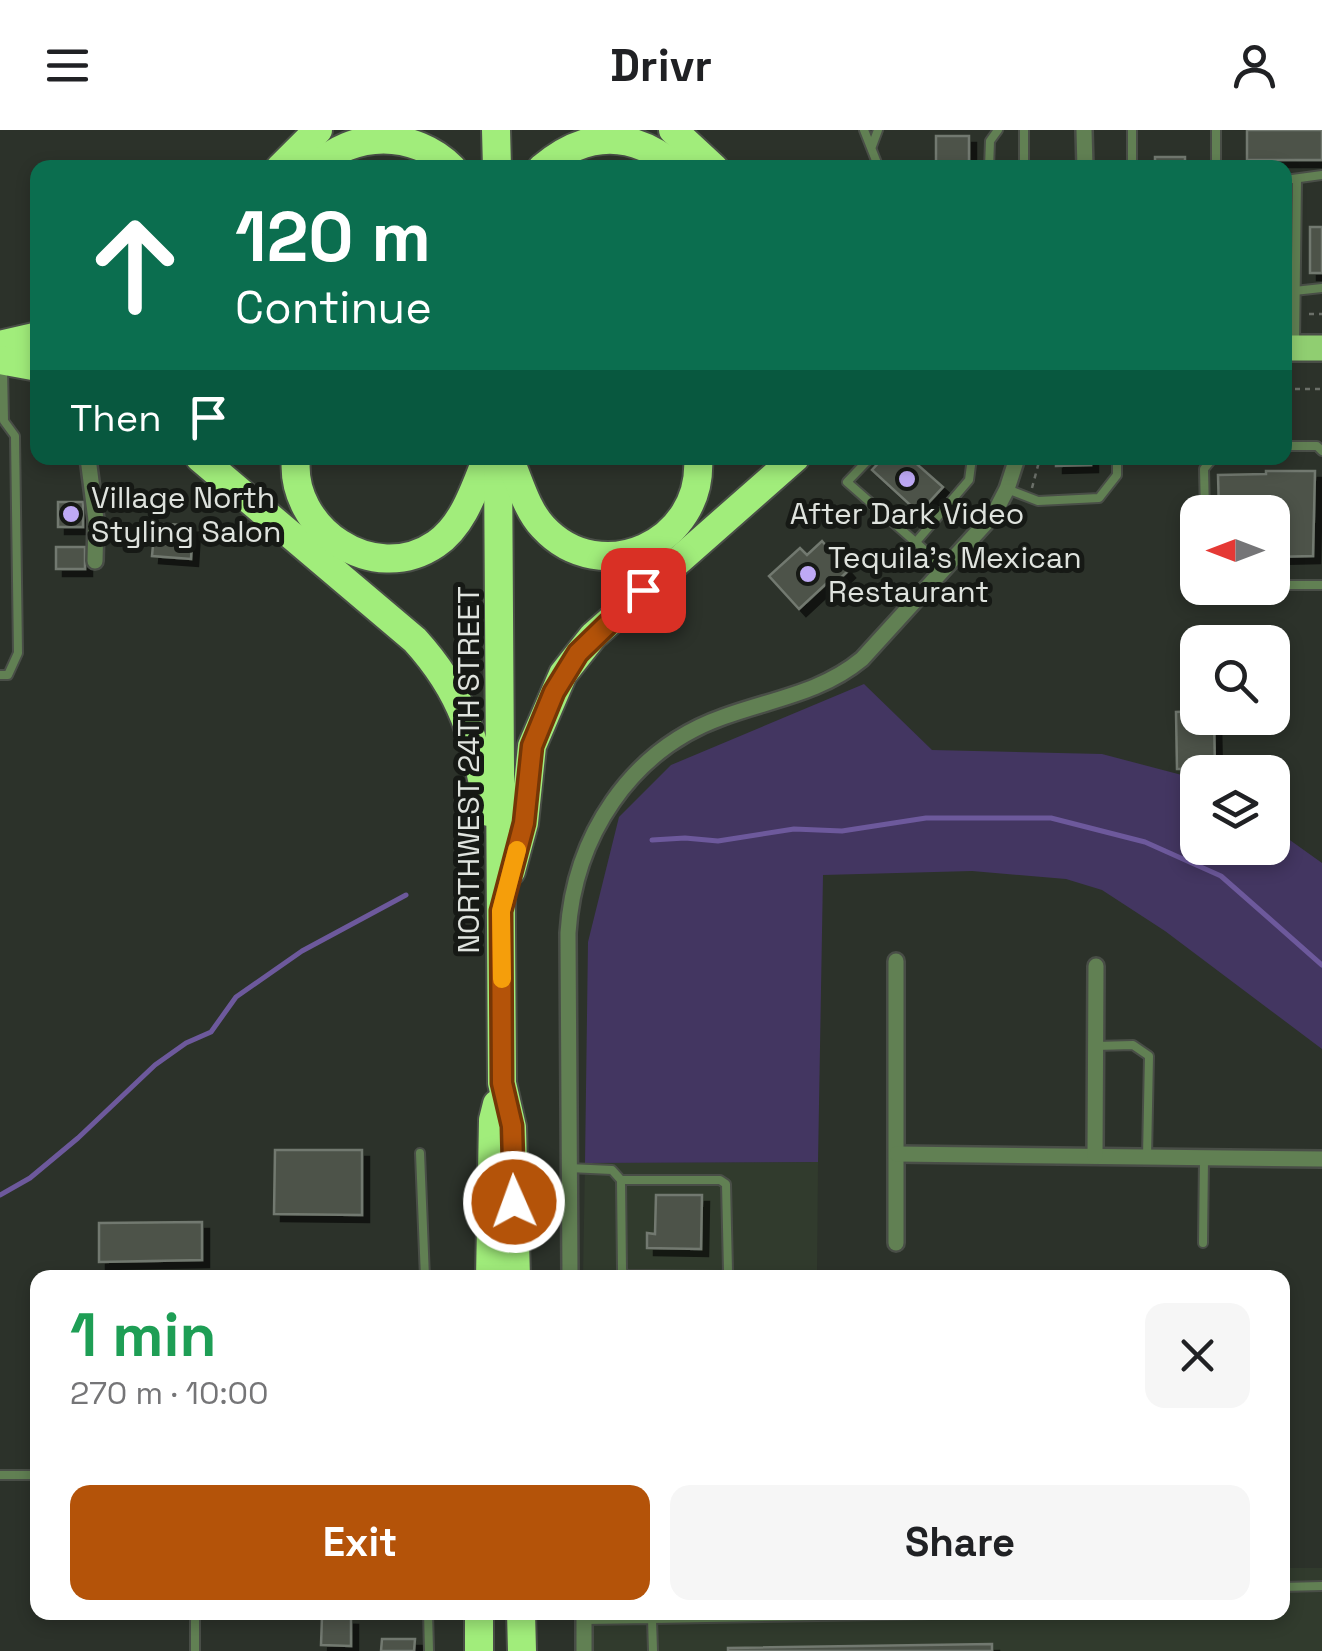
<!DOCTYPE html>
<meta charset="utf-8">
<style>
:root{--surface:#fff;--page:#f6f6f6;--text:#202124;--muted:#757577;--accent:#b45309}
body{margin:0;font-family:"Space Grotesk",sans-serif;background:var(--page);color:var(--text);height:100vh;display:flex;flex-direction:column;font-size:38px;white-space:nowrap}
*{box-sizing:border-box;margin:0}
p{font-size:32px;color:var(--muted)}
.icon{flex:none;width:55px;height:55px;fill:none;stroke:currentColor;stroke-width:2;stroke-linecap:round;stroke-linejoin:round}
.map{position:relative;flex:1;overflow:hidden}
.drawer{position:absolute;left:30px;top:1140px;width:1260px;height:350px;display:flex;flex-direction:column;background:var(--surface);border-radius:20px;box-shadow:0 5px 15px #0003}
.drawer>*{flex:none}
.banner{position:absolute;left:30px;top:30px;width:1262px;height:305px;border-radius:20px;box-shadow:0 5px 15px #0003;background:#0b6e4f;color:#fff;overflow:hidden}
.needle{width:65px;rotate:270deg}
.buttons{position:absolute;left:1180px;top:365px;display:grid;gap:20px}
.buttons a{display:grid;place-items:center;width:110px;height:110px;border-radius:20px;background:var(--surface);box-shadow:0 5px 15px #0003;font-size:50px}
.pin{position:absolute;display:grid;place-items:center;width:85px;height:85px;color:#fff;margin:-42px;border-radius:20px;box-shadow:0 5px 15px #0006}
.me{position:absolute;width:110px;margin:-55px;rotate:358deg;stroke-linejoin:round;filter:drop-shadow(0 0 8px #0008)}
.turn{display:flex;align-items:center;gap:35px;height:210px;padding:0 40px;font-size:45px}
.turn .icon{width:130px;height:130px;stroke-width:2.5}
.turn b{display:block;font-size:70px;line-height:85px}
.then{display:flex;align-items:center;height:95px;padding:0 40px;background:#0003;gap:20px;font-size:38px}
.round{display:grid;place-items:center;flex:none;width:105px;height:105px;border-radius:20px;background:var(--page)}
.headline{display:flex;align-items:center;justify-content:space-between;height:170px;padding:0 40px}
h1{font-size:60px;font-weight:700;line-height:75px;color:#1e9e55}
.button{display:flex;gap:20px;margin-top:auto;padding:20px 40px}
.button a{flex:1;height:115px;border-radius:20px;background:var(--accent);color:#fff;font-size:40px;font-weight:700;line-height:115px;text-align:center}
.button a+a{background:var(--page);color:var(--text)}
header{display:flex;justify-content:space-between;align-items:center;height:130px;padding:0 40px;background:var(--surface);font-size:45px;font-weight:700}
.map>svg:first-child{display:block}
.built{fill:#313b2d}
.green{fill:#433661}
.lines{fill:none;stroke-linecap:round;stroke-linejoin:round}
.stream{stroke:#6d599c;stroke-width:5}
.building{fill:#4d534a;stroke:#72796f;stroke-width:2.5;filter:url(#shadow)}
.lane-casing{stroke:#494e47;stroke-width:12}
.street-casing{stroke:#494e47;stroke-width:20}
.primary-casing{stroke:#494e47;stroke-width:30}
.highway-casing{stroke:#494e47;stroke-width:32}
.path{stroke:#6b7069;stroke-width:2.5;stroke-dasharray:5 5;stroke-linecap:butt}
.lane{stroke:#618053;stroke-width:8}
.street{stroke:#618053;stroke-width:15}
.primary{stroke:#90ce71;stroke-width:25}
.highway{stroke:#a1ed7b;stroke-width:28}
.route-casing{stroke:#753606;stroke-width:25}
.route{stroke:#b45309;stroke-width:18}
.slow{stroke:#f59e0b;stroke-width:18}
.poi-dot{fill:#bea9f5;stroke:#161915;stroke-width:4}
.labels{text-anchor:middle;dominant-baseline:central;stroke-width:10;stroke-linejoin:round;paint-order:stroke}
.poi-label{font-size:30px;fill:#dfe3de;stroke:#161915;text-anchor:start}
.street-label{font-size:30px;fill:#dfe3de;stroke:#161915}
</style>
<header><svg class="icon" aria-label="menu" viewBox="0 0 24 24"><path d="M4 6h16M4 12h16M4 18h16"/></svg>Drivr<svg class="icon" aria-label="person" viewBox="0 0 24 24"><circle cx="12" cy="8" r="4"/><path d="M4 21q1-7 8-7t8 7"/></svg></header>
<div class="map">
<svg width="1322" height="1521" viewBox="0 0 1322 1521">
<defs>
<filter id="shadow"><feDropShadow dx="7" dy="7" stdDeviation="0" flood-color="#0009"/></filter>
</defs>
<rect width="100%" height="100%" fill="#2c322a"/>
<g class="built">
<path d="M 818,1032 L 817,1147 L 583,1148 L 585,1033 Z"/>
<path d="M 1283,1438 L 1322,1438 L 1322,1521 L 593,1521 L 592,1483 L 1282,1482 Z"/>
</g>
<path class="green" d="M 864,554 L 932,620 L 1102,624 L 1197,649 L 1198,718 L 1272,718 L 1273,698 L 1322,733 L 1322,919 L 1165,801 L 1102,760 L 1066,749 L 972,741 L 823,745 L 818,1032 L 585,1033 L 588,812 L 619,687 L 671,635 Z"/>
<g class="lines">
<g class="stream">
<path d="M 652,710 L 685,708 L 718,711 L 794,699 L 842,701 L 926,688 L 1051,688 L 1145,712 L 1221,746 L 1322,835"/>
<path d="M 0,1065 L 30,1048 L 78,1008 L 155,935 L 186,913 L 211,902 L 236,867 L 302,821 L 406,765"/>
</g>
</g>
<g class="building">
<rect x="1247" y="0" width="75" height="30"/>
<rect x="936" y="6" width="33" height="32"/>
<rect x="1155" y="27" width="30" height="11"/>
<rect x="1310" y="97" width="12" height="46"/>
<path d="M 883,328 L 910,328 L 943,357 L 919,383 L 872,340 Z"/>
<path d="M 1056,328 L 1091,328 L 1091,335 L 1056,336 Z"/>
<path d="M 1266,341 L 1315,341 L 1313,426 L 1272,427 L 1272,382 L 1219,382 L 1218,345 L 1266,344 Z"/>
<rect x="58" y="372" width="25" height="25"/>
<path d="M 155,393 L 193,396 L 191,429 L 152,426 Z"/>
<path d="M 822,411 L 848,441 L 832,456 L 828,452 L 799,479 L 769,446 L 800,418 L 807,425 Z"/>
<rect x="56" y="417" width="29" height="22"/>
<path d="M 1198,581 L 1198,588 L 1214,588 L 1215,639 L 1177,639 L 1176,582 Z"/>
<path d="M 275,1020 L 362,1020 L 362,1085 L 274,1084 Z"/>
<path d="M 656,1065 L 702,1065 L 701,1119 L 647,1118 L 647,1103 L 655,1104 Z"/>
<path d="M 202,1092 L 202,1130 L 99,1132 L 99,1093 Z"/>
<path d="M 322,1487 L 351,1488 L 351,1516 L 321,1515 Z"/>
<path d="M 382,1509 L 415,1509 L 414,1521 L 381,1521 Z"/>
<path d="M 992,1514 L 992,1521 L 728,1521 L 728,1518 Z"/>
</g>
<g class="lines">
<g class="lane-casing">
<g id="lane">
<path d="M 864,0 L 879,38"/>
<path d="M 1024,0 L 1024,38"/>
<path d="M 1132,0 L 1132,38"/>
<path d="M 872,16 L 878,0"/>
<path d="M 989,38 L 990,11 L 998,0"/>
<path d="M 1216,38 L 1216,0"/>
<path d="M 1285,50 L 1322,45"/>
<path d="M 1285,162 L 1322,158"/>
<path d="M 1295,214 L 1297,49"/>
<path d="M 1285,316 L 1317,316 L 1322,321"/>
<path d="M 870,328 L 847,352 L 945,438"/>
<path d="M 1007,359 L 1038,371 L 1099,368 L 1117,345 L 1117,328"/>
<path d="M 1205,382 L 1204,339 L 1213,328"/>
<path d="M 916,412 L 969,350 L 972,328"/>
<path d="M 1272,455 L 1322,455"/>
<path d="M 0,545 L 8,545 L 18,523 L 15,306 L 4,291 L 3,238"/>
<path d="M 1095,916 L 1133,915 L 1149,926 L 1147,1027"/>
<path d="M 420,1023 L 425,1148"/>
<path d="M 569,1038 L 612,1040 L 621,1050 L 720,1050 L 726,1054 L 728,1141 L 725,1146 L 626,1145 L 622,1141 L 621,1050"/>
<path d="M 1203,1113 L 1204,1028"/>
<path d="M 0,1345 L 38,1345"/>
<path d="M 1282,1457 L 1322,1456"/>
<path d="M 428,1482 L 429,1521"/>
<path d="M 652,1489 L 1047,1482"/>
<path d="M 584,1490 L 652,1489 L 653,1521"/>
<path d="M 195,1521 L 195,1482"/>
</g>
</g>
<g class="street-casing">
<g id="street">
<path d="M 1084,0 L 1085,38"/>
<path d="M 88,328 L 96,390 L 95,431"/>
<path d="M 896,831 L 896,1113"/>
<path d="M 897,1024 L 1322,1029"/>
<path d="M 1095,1026 L 1096,836"/>
<path d="M 570,1148 L 568,803 C 574,707 630,620 723,587 C 772,569 821,563 862,529 L 994,384 L 1007,359 L 1017,328"/>
<path d="M 584,1482 L 584,1521"/>
</g>
</g>
<g class="primary-casing">
<path id="primary" d="M 1285,218 L 1322,218"/>
</g>
<g class="highway-casing">
<g id="highway">
<path d="M 496,0 L 497,38"/>
<path d="M 673,0 L 714,38"/>
<path d="M 280,38 L 318,0"/>
<path d="M 315,38 C 352,0 415,0 452,38"/>
<path d="M 542,38 C 587,0 633,0 677,38"/>
<path d="M 0,215 L 38,206"/>
<path d="M 0,230 L 38,237"/>
<path d="M 200,328 L 415,510 C 466,566 474,610 489,682"/>
<path d="M 296,328 C 289,398 373,457 436,414 C 464,395 475,357 487,328"/>
<path d="M 498,328 L 502,953 L 512,997 L 516,1148"/>
<path d="M 509,328 C 519,350 526,379 543,397 C 601,460 704,413 698,328"/>
<path d="M 511,741 L 524,693 L 532,616 L 563,544 L 593,506 L 795,328"/>
<path d="M 490,1148 L 493,990 L 497,974"/>
<path d="M 521,1482 L 522,1521"/>
<path d="M 479,1521 L 479,1482"/>
</g>
</g>
<g class="path">
<path d="M 1309,184 L 1322,184"/>
<path d="M 1285,259 L 1322,259"/>
<path d="M 1032,358 L 1040,328"/>
</g>
<use href="#lane" class="lane"/>
<use href="#street" class="street"/>
<use href="#primary" class="primary"/>
<use href="#highway" class="highway"/>
</g>
<g class="lines">
<g class="route-casing">
<path id="route" d="M 514,1072 L 512,996 L 502,953 L 501,781 L 524,693 L 532,616 L 554,562 L 578,523 L 643,460"/>
</g>
<use href="#route" class="route"/>
<path class="slow" d="M 502,849 L 501,781 L 517,720"/>
</g>
<g class="poi-dot">
<circle cx="907" cy="349" r="10"/>
<circle cx="71" cy="384" r="10"/>
<circle cx="808" cy="444" r="10"/>
</g>
<g class="labels">
<g class="poi-label">
<text x="91" y="367">Village North<tspan x="91" dy="34">Styling Salon</tspan></text>
<text x="907" y="383" text-anchor="middle">After Dark Video</text>
<text x="828" y="427">Tequila’s Mexican<tspan x="828" dy="34">Restaurant</tspan></text>
</g>
<g class="street-label">
<text transform="translate(468 640) rotate(-90)">NORTHWEST 24TH STREET</text>
</g>
</g>
</svg>
<div class="buttons">
<a><svg class="needle" viewBox="-14 -14 28 28"><path d="M0-13l5 13h-10z" fill="#e53935"/><path d="M0 13l5-13h-10z" fill="#757577"/></svg></a>
<a><svg class="icon" aria-label="search" viewBox="0 0 24 24"><circle cx="10" cy="10" r="6"/><path d="M15 15l6 6"/></svg></a>
<a><svg class="icon" aria-label="layers" viewBox="0 0 24 24"><path d="M12 4l9 5-9 5-9-5zM3 14l9 5 9-5"/></svg></a>
</div>
<div class="pin" style="left:643px;top:460px;background:#d93025"><svg class="icon" aria-label="arrive" viewBox="0 0 24 24"><path d="M6 21V4h12l-3 4 3 4H6"/></svg></div>
<svg class="me" style="left:514px;top:1072px" viewBox="-20 -20 40 40"><circle r="17" fill="#b45309" stroke="#fff" stroke-width="3"/><path d="M0-11L8 9 0 5-8 9z" fill="#fff"/></svg>
<div class="banner">
<div class="turn"><svg class="icon" aria-label="ahead" viewBox="0 0 24 24"><path d="M12 20V5M6 11l6-6 6 6"/></svg><div><b>120 m</b>Continue</div></div>
<div class="then">Then<svg class="icon" aria-label="arrive" viewBox="0 0 24 24"><path d="M6 21V4h12l-3 4 3 4H6"/></svg></div>
</div>
<section class="drawer">
<div class="headline"><div><h1>1 min</h1><p>270 m · 10:00</p></div><a class="round"><svg class="icon" aria-label="close" viewBox="0 0 24 24"><path d="M6 6l12 12M18 6L6 18"/></svg></a></div>
<div class="button"><a>Exit</a><a>Share</a></div>
</section>
</div>
